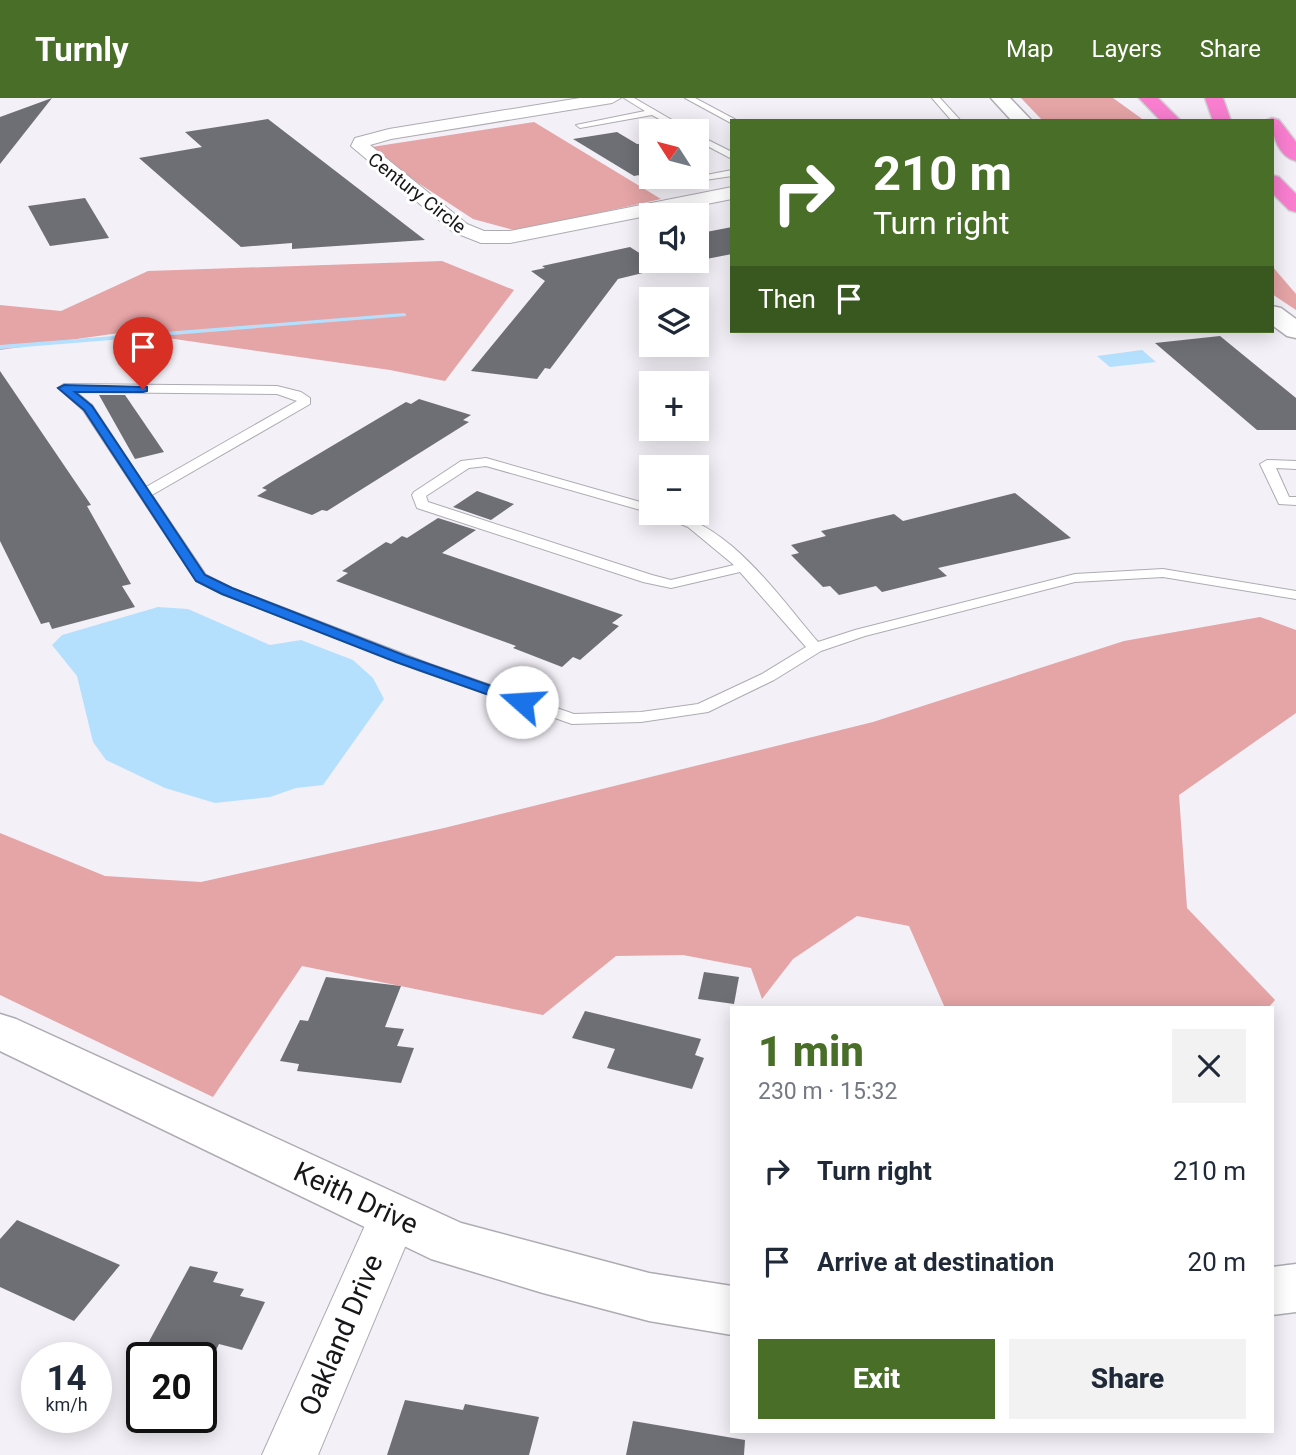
<!DOCTYPE html>
<meta charset="utf-8">
<style>
:root{--surface:#fff;--page:#f2f2f3;--text:#1f2937;--muted:#747a83;--accent:#486e28}
body{margin:0;font-family:Roboto,sans-serif;background:var(--page);color:var(--text);height:100vh;display:flex;flex-direction:column;font-size:26px;white-space:nowrap}
*{box-sizing:border-box;margin:0}
p{font-size:23px;color:var(--muted)}
.icon{flex:none;width:38px;height:38px;fill:none;stroke:currentColor;stroke-width:2;stroke-linecap:round;stroke-linejoin:round}
.map{position:relative;flex:1;overflow:hidden}
.sheet{position:absolute;left:730px;top:908px;width:544px;height:427px;display:flex;flex-direction:column;background:var(--surface);border-radius:0px;box-shadow:0 4px 18px #0003}
.sheet>*{flex:none}
.hud{position:absolute;left:730px;top:21px;width:544px;height:214px;border-radius:0px;box-shadow:0 4px 18px #0003;background:#486e28;color:#fff;overflow:hidden}
.needle{width:46px;rotate:306deg}
.controls{position:absolute;left:639px;top:21px;display:grid;gap:14px}
.controls a{display:grid;place-items:center;width:70px;height:70px;border-radius:0px;background:var(--surface);box-shadow:0 4px 18px #0003;font-size:35px}
.speed{position:absolute;left:21px;top:1244px;display:flex;gap:14px;font-size:35px;font-weight:700;text-align:center}
.speed>*{display:grid;place-content:center;width:91px;height:91px;border-radius:50%;background:var(--surface);box-shadow:0 4px 18px #0003;line-height:1}
.speed small{font-size:18px;font-weight:400}
.speed .limit{border:4px solid #111;border-radius:10px;background:#fff;color:#111}
.pin{position:absolute;display:grid;place-items:center;width:60px;height:60px;color:#fff;margin:-72px -30px;border-radius:50% 50% 50% 0;rotate:-45deg;box-shadow:0 0 7px #0007}
.pin .icon{rotate:45deg}
.me{position:absolute;width:77px;margin:-38px;rotate:289deg;stroke-linejoin:round;filter:drop-shadow(0 0 5px #0008)}
.turn{display:flex;align-items:center;gap:24px;height:147px;padding:0 28px;font-size:32px}
.turn .icon{width:91px;height:91px;stroke-width:2.5}
.turn b{display:block;font-size:49px;line-height:60px}
.then{display:flex;align-items:center;height:66px;padding:0 28px;background:#0003;gap:14px;font-size:26px}
.round{display:grid;place-items:center;flex:none;width:74px;height:74px;border-radius:0px;background:var(--page)}
.headline{display:flex;align-items:center;justify-content:space-between;height:119px;padding:0 28px}
h1{font-size:42px;font-weight:800;line-height:52px;color:var(--accent)}
.action{display:flex;gap:14px;margin-top:auto;padding:14px 28px}
.action a{flex:1;height:80px;border-radius:0px;background:var(--accent);color:#fff;font-size:28px;font-weight:800;line-height:80px;text-align:center}
.action a+a{background:var(--page);color:var(--text)}
ul{padding:0;list-style:none}
li{display:flex;align-items:center;gap:21px;height:91px;padding:0 28px}
li div{flex:1}
li b{display:block;font-size:26px}
li em{font-style:normal}
header{display:flex;align-items:center;gap:42px;box-sizing:border-box;height:98px;padding:0 35px;background:var(--accent);color:#fff}
header strong{font-size:33px}
nav{display:flex;gap:38px;margin-inline-start:auto;font-size:24px}
.map>svg:first-child{display:block}
.forest{fill:#e5a4a6}
.water{fill:#b4e0fe}
.lines{fill:none;stroke-linecap:round;stroke-linejoin:round}
.stream{fill:#b4e0fe;fill-rule:evenodd}
.building{fill:#6d6f75}
.lane-casing{stroke:#aeabb2;stroke-width:2}
.street-casing{stroke:#aeabb2;stroke-width:2}
.secondary-casing{stroke:#aeabb2;stroke-width:3}
.highway-casing{stroke:#d1d0d1;stroke-width:3}
.lane{fill:#fff;fill-rule:evenodd}
.street{fill:#fff;fill-rule:evenodd}
.secondary{fill:#fff;fill-rule:evenodd}
.highway{fill:#f97ed0;fill-rule:evenodd}
.route{fill:#1a73e8;stroke:#114b97;stroke-width:2}
.labels{text-anchor:middle;dominant-baseline:central;stroke-width:6;stroke-linejoin:round;paint-order:stroke}
.far-street-label{font-size:19px;fill:#171618;stroke:#fff}
.near-street-label{font-size:28px;fill:#171618;stroke:#fff}
</style>
<header>
<strong>Turnly</strong>
<nav><a>Map</a><a>Layers</a><a>Share</a></nav>
</header>
<div class="map">
<svg width="1296" height="1357" viewBox="0 0 1296 1357">
<rect width="100%" height="100%" fill="#f3f0f7"/>
<g class="forest">
<path d="M 1021,0 L 1113,0 L 1145,23 L 1043,23 Z"/>
<path d="M 534,24 L 661,101 L 517,133 L 473,121 L 365,50 Z"/>
<path d="M 442,163 L 514,192 L 445,283 L 390,272 L 126,234 L 0,252 L 0,207 L 61,213 L 148,173 Z"/>
<path d="M 1272,168 L 1296,196 L 1296,212 L 1272,196 Z"/>
<path d="M 1260,519 L 1296,532 L 1296,615 L 1179,697 L 1187,810 L 1275,902 L 1268,910 L 945,910 L 909,828 L 857,818 L 793,861 L 762,901 L 751,870 L 683,857 L 616,858 L 543,917 L 302,868 L 213,999 L 0,897 L 0,735 L 105,778 L 201,784 L 444,730 L 873,624 L 1124,543 Z"/>
</g>
<g class="water">
<path d="M 1142,252 L 1156,264 L 1110,269 L 1097,258 Z"/>
<path d="M 158,509 L 188,511 L 270,547 L 301,542 L 353,562 L 373,580 L 384,601 L 323,687 L 296,690 L 270,699 L 215,705 L 165,690 L 106,662 L 93,644 L 77,578 L 52,547 L 62,537 Z"/>
</g>
<g class="lines">
<path class="stream" d="M 404,215 L 406,216 L 406,218 L 0,251 L 0,247 Z"/>
</g>
<g class="building">
<path d="M 52,0 L 0,66 L 0,19 Z"/>
<path d="M 268,21 L 425,142 L 292,151 L 292,145 L 241,149 L 139,60 L 202,49 L 185,34 Z"/>
<path d="M 617,34 L 637,46 L 651,45 L 651,75 L 634,78 L 573,41 Z"/>
<path d="M 85,100 L 109,140 L 50,148 L 28,108 Z"/>
<path d="M 732,129 L 732,156 L 696,163 L 696,136 Z"/>
<path d="M 630,149 L 663,170 L 618,181 L 550,271 L 545,270 L 537,281 L 471,273 L 545,183 L 531,173 L 545,170 L 542,168 Z"/>
<path d="M 1220,238 L 1296,300 L 1296,332 L 1257,332 L 1155,245 Z"/>
<path d="M 0,273 L 91,407 L 87,408 L 131,486 L 122,488 L 135,509 L 52,531 L 49,524 L 41,526 L 0,443 Z"/>
<path d="M 99,297 L 125,297 L 164,354 L 135,361 Z"/>
<path d="M 419,301 L 471,317 L 463,322 L 469,324 L 327,413 L 322,412 L 312,417 L 257,398 L 267,392 L 262,390 L 278,380 L 406,304 L 411,306 Z"/>
<path d="M 477,393 L 514,406 L 491,422 L 453,409 Z"/>
<path d="M 1015,395 L 1071,440 L 938,470 L 947,478 L 882,494 L 876,488 L 839,497 L 830,488 L 823,489 L 791,457 L 799,455 L 791,447 L 826,438 L 821,433 L 894,416 L 903,423 Z"/>
<path d="M 438,420 L 476,432 L 442,455 L 623,517 L 612,525 L 619,528 L 580,562 L 573,559 L 562,569 L 513,550 L 516,548 L 336,483 L 348,475 L 342,473 L 386,444 L 391,446 L 402,438 L 407,440 Z"/>
<path d="M 704,874 L 739,879 L 734,906 L 698,901 Z"/>
<path d="M 326,879 L 401,888 L 385,929 L 404,931 L 397,948 L 414,950 L 401,985 L 297,973 L 299,966 L 280,963 L 300,922 L 308,923 Z"/>
<path d="M 585,913 L 701,941 L 695,957 L 704,960 L 692,991 L 607,970 L 615,951 L 572,940 Z"/>
<path d="M 17,1122 L 120,1167 L 74,1223 L 0,1189 L 0,1141 Z"/>
<path d="M 190,1168 L 218,1174 L 213,1184 L 244,1191 L 240,1198 L 265,1204 L 242,1252 L 219,1246 L 212,1260 L 140,1260 Z"/>
<path d="M 405,1302 L 463,1312 L 465,1306 L 539,1319 L 529,1357 L 387,1357 Z"/>
<path d="M 633,1323 L 745,1342 L 744,1357 L 626,1357 Z"/>
</g>
<g class="lines">
<g class="lane-casing">
<g id="lane">
<path d="M 624,0 L 634,0 L 691,33 L 681,33 L 652,17 L 580,30 L 576,27 L 645,13 Z"/>
<path d="M 685,0 L 695,0 L 738,23 L 731,25 Z"/>
<path d="M 932,0 L 940,0 L 961,23 L 952,23 Z"/>
<path d="M 696,36 L 732,54 L 732,61 L 696,42 Z"/>
<path d="M 732,72 L 732,78 L 685,85 L 680,82 Z"/>
<path d="M 64,286 L 277,288 L 301,294 L 310,300 L 310,306 L 152,397 L 206,477 L 232,490 L 430,566 L 574,616 L 641,614 L 698,606 L 762,576 L 806,549 L 740,474 L 671,490 L 643,484 L 417,410 L 412,397 L 414,394 L 461,363 L 486,360 L 651,407 L 651,415 L 486,368 L 469,370 L 426,398 L 428,404 L 652,477 L 671,482 L 734,467 L 688,429 L 654,415 C 721,412 778,498 818,544 L 855,532 L 1075,476 L 1163,471 L 1296,493 L 1296,501 L 1163,479 L 1075,484 L 865,538 L 821,553 L 774,582 L 708,614 L 641,624 L 572,626 L 418,572 L 222,496 L 196,483 L 83,312 L 58,290 ZM 76,294 L 277,296 L 297,303 L 146,389 L 92,307 Z"/>
<path d="M 1267,362 L 1296,363 L 1296,371 L 1276,370 L 1289,399 L 1296,399 L 1296,407 L 1279,406 L 1260,366 Z"/>
</g>
</g>
<g class="street-casing">
<g id="street">
<path d="M 580,0 L 621,0 L 612,5 L 391,41 L 370,47 L 467,126 L 484,133 L 510,133 L 732,89 L 732,101 L 510,145 L 481,145 L 453,134 L 351,48 L 355,40 L 389,31 Z"/>
<path d="M 393,1097 L 410,1103 L 418,1118 L 318,1357 L 262,1357 L 376,1103 Z"/>
</g>
</g>
<g class="secondary-casing">
<g id="secondary">
<path d="M 991,0 L 1010,0 L 1032,23 L 1012,23 Z"/>
<path d="M 1272,208 L 1281,210 L 1296,221 L 1296,240 L 1287,238 L 1272,227 Z"/>
<path d="M 0,916 L 16,921 L 461,1125 L 649,1175 L 732,1188 L 732,1237 L 649,1223 L 543,1195 L 431,1161 L 0,953 Z"/>
<path d="M 1296,1166 L 1296,1214 L 1272,1217 L 1272,1169 Z"/>
</g>
</g>
<g class="highway-casing">
<g id="highway">
<path d="M 1139,0 L 1158,0 L 1181,23 L 1161,23 Z"/>
<path d="M 1205,0 L 1223,0 L 1231,23 L 1213,23 Z"/>
<path d="M 1272,20 L 1279,22 L 1296,44 L 1296,63 C 1279,59 1272,38 1272,23 L 1265,23 Z"/>
<path d="M 1272,77 L 1279,79 L 1296,96 L 1296,114 L 1289,112 L 1272,95 Z"/>
</g>
</g>
<use href="#lane" class="lane"/>
<use href="#street" class="street"/>
<use href="#secondary" class="secondary"/>
<use href="#highway" class="highway"/>
</g>
<path class="route" d="M 64,287 L 147,289 L 147,293 L 143,294 L 75,294 L 92,308 L 205,477 L 232,490 L 406,558 L 528,601 L 530,604 L 528,607 L 517,607 L 396,564 L 222,496 L 196,483 L 84,312 L 58,290 Z"/>
<g class="labels">
<g class="far-street-label">
<text transform="translate(417 95) rotate(38)">Century Circle</text>
</g>
<g class="near-street-label">
<text transform="translate(356 1100) rotate(25)">Keith Drive</text>
<text transform="translate(341 1237) rotate(-67)">Oakland Drive</text>
</g>
</g>
</svg>
<div class="controls">
<a><svg class="needle" viewBox="-14 -14 28 28"><path d="M0-13l5 13h-10z" fill="#e53935"/><path d="M0 13l5-13h-10z" fill="#747a83"/></svg></a>
<a><svg class="icon" aria-label="sound" viewBox="0 0 24 24"><path d="M4 9h4l5-4v14l-5-4H4zM17 9q2 3 0 6"/></svg></a>
<a><svg class="icon" aria-label="layers" viewBox="0 0 24 24"><path d="M12 4l9 5-9 5-9-5zM3 14l9 5 9-5"/></svg></a>
<a>+</a>
<a>−</a>
</div>
<div class="speed"><div>14<small>km/h</small></div><div class="limit">20</div></div>
<div class="pin" style="left:143px;top:291px;background:#d93025"><svg class="icon" aria-label="arrive" viewBox="0 0 24 24"><path d="M6 21V4h12l-3 4 3 4H6"/></svg></div>
<svg class="me" style="left:522px;top:604px" viewBox="-20 -20 40 40"><circle r="19" fill="#fff"/><path d="M0-13L10 11 0 6-10 11z" fill="#1a73e8"/></svg>
<div class="hud">
<div class="turn"><svg class="icon" aria-label="right" viewBox="0 0 24 24"><path d="M7 20v-9h11M14 6l5 5-5 5"/></svg><div><b>210 m</b>Turn right</div></div>
<div class="then">Then<svg class="icon" aria-label="arrive" viewBox="0 0 24 24"><path d="M6 21V4h12l-3 4 3 4H6"/></svg></div>
</div>
<section class="sheet">
<div class="headline"><div><h1>1 min</h1><p>230 m · 15:32</p></div><a class="round"><svg class="icon" aria-label="close" viewBox="0 0 24 24"><path d="M6 6l12 12M18 6L6 18"/></svg></a></div>
<ul>
<li><svg class="icon" aria-label="right" viewBox="0 0 24 24"><path d="M7 20v-9h11M14 6l5 5-5 5"/></svg><div><b>Turn right</b></div><em>210 m</em></li>
<li><svg class="icon" aria-label="arrive" viewBox="0 0 24 24"><path d="M6 21V4h12l-3 4 3 4H6"/></svg><div><b>Arrive at destination</b></div><em>20 m</em></li>
</ul>
<div class="action"><a>Exit</a><a>Share</a></div>
</section>
</div>
